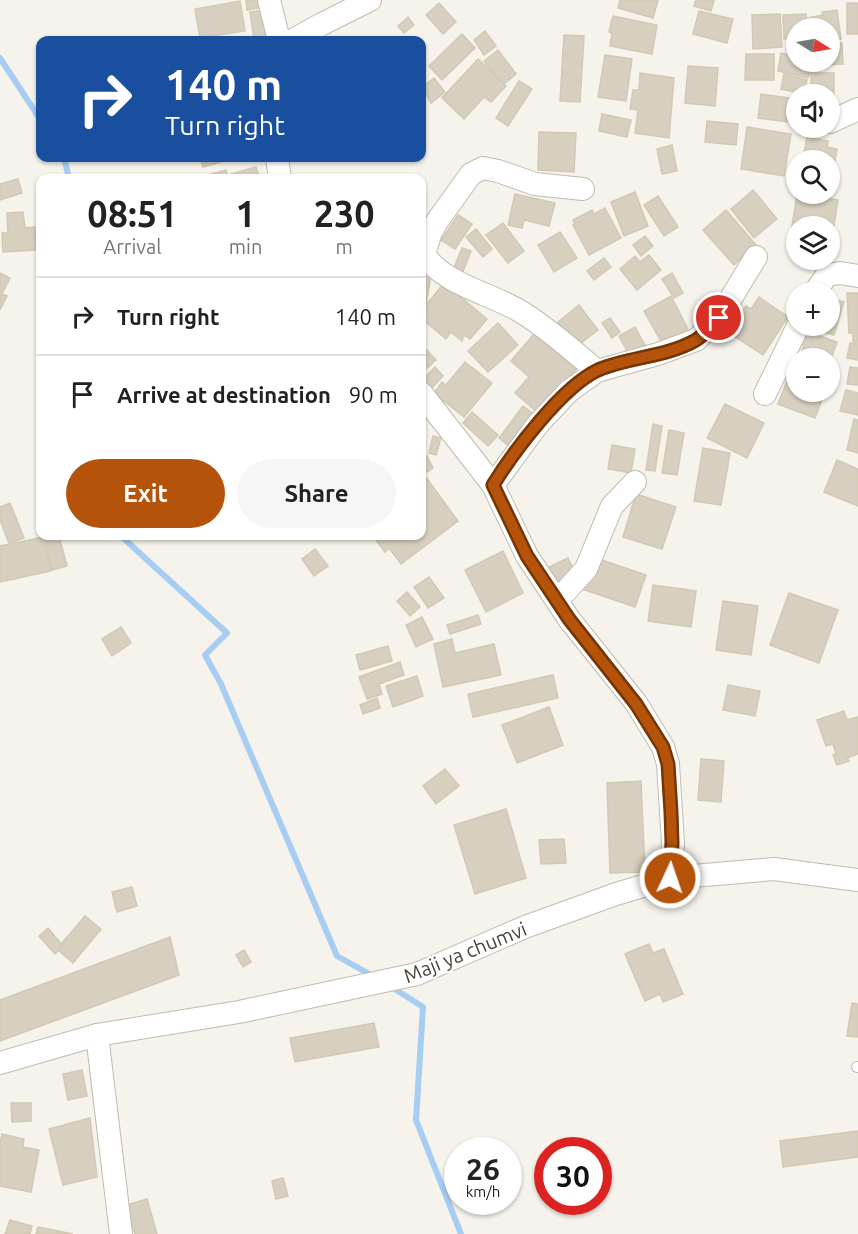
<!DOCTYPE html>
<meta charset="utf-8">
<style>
:root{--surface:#fff;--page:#f6f6f6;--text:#222;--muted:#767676;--line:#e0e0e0;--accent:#b45309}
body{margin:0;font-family:Ubuntu,sans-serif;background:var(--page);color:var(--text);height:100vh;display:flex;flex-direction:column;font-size:22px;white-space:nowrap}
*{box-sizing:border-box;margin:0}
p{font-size:20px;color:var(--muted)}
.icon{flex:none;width:33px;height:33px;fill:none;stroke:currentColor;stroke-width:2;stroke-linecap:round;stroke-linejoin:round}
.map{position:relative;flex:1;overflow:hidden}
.drawer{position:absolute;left:36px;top:174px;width:390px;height:366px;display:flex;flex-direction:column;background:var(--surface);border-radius:12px;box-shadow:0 2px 4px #0004}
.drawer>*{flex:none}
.hud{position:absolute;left:36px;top:36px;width:390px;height:126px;border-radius:12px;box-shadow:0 2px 4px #0004;background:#1a4fa0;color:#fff;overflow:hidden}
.needle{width:39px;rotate:101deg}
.fabs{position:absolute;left:786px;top:18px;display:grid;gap:12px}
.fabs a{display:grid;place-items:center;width:54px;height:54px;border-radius:50%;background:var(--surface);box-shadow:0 2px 4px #0004;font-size:30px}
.speed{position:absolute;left:444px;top:1137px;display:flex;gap:12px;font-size:30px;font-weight:700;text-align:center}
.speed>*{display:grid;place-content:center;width:78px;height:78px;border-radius:50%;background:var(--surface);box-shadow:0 2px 4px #0004;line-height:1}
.speed small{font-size:15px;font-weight:400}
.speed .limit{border:9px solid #d22;background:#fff;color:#111}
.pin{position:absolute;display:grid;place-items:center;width:51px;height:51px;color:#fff;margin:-26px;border:3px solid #fff;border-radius:50%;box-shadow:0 2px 6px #0007}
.me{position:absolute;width:66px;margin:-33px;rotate:3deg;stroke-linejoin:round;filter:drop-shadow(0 0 4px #0008)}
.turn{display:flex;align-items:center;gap:21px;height:126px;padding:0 30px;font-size:27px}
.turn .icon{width:78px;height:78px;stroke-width:2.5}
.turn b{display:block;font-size:42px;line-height:51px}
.eta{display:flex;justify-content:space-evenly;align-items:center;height:102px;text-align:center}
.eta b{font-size:36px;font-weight:700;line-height:42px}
.cta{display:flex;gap:12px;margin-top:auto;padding:12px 30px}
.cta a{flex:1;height:69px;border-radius:36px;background:var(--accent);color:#fff;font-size:24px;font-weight:700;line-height:69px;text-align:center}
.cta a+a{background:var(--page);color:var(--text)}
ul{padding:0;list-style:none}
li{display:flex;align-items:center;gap:18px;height:78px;padding:0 30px;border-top:2px solid var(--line)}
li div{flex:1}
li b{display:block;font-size:22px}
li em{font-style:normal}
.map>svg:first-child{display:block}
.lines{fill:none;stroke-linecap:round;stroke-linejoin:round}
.stream{stroke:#a7cdf2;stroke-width:6}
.building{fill:#d7d0c0;stroke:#d2c9b3;stroke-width:1.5}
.service-casing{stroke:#c1bcad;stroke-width:12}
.minor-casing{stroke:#c1bcad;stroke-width:24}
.service{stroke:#fff;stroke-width:10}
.minor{stroke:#fff;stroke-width:22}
.route-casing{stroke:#753606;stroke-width:15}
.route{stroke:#b45309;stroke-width:10}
.labels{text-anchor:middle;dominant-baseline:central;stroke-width:5;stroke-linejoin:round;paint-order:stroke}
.street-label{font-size:20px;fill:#4a4438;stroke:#fff}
</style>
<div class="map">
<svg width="858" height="1234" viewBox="0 0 858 1234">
<rect width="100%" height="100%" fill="#f5f3eb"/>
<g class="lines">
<g class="stream">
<path d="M 0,58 L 40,119"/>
<path d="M 64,158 L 69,178"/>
<path d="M 121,536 L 227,633 L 205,655 L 221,684 L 337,956 L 373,976"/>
<path d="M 390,986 L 423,1007 L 416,1120 L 461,1234"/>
</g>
</g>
<g class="building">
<path d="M 246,0 L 262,0 L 263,7 L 247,10 Z"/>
<path d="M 620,0 L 658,0 L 653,18 L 618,8 Z"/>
<path d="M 696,0 L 714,0 L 711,11 L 694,6 Z"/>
<path d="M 240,1 L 245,31 L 200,38 L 195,9 Z"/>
<path d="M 439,3 L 456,22 L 443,34 L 426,15 Z"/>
<rect x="847" y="3" width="11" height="31"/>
<path d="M 264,10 L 268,40 L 254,40 L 250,12 Z"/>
<path d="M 837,10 L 841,39 L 830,40 L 830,28 L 808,28 L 807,18 L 823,15 L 822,12 Z"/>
<path d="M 699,11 L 733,19 L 727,43 L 693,34 Z"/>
<path d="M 780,14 L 782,47 L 753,49 L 752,15 Z"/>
<path d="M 806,14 L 806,28 L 796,28 L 796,38 L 784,39 L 783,15 Z"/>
<path d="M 613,16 L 657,25 L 652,54 L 610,46 L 612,33 L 609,32 Z"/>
<path d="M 408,17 L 414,25 L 404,33 L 398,26 Z"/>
<path d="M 485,31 L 496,46 L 484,55 L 474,40 Z"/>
<path d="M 462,34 L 475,48 L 442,80 L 429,66 Z"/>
<path d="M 564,35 L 584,36 L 580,102 L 560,101 Z"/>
<path d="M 842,43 L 843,64 L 823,65 L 823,62 L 830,62 L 830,44 Z"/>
<path d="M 498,50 L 516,74 L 503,85 L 484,61 Z"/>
<path d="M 781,53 L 796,57 L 796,62 L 812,62 L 808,78 L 778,71 Z"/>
<path d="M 746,54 L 774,54 L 774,80 L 745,80 Z"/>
<path d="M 605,55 L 632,59 L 626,101 L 598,97 Z"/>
<path d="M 478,59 L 506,86 L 491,102 L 484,97 L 464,119 L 442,98 Z"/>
<path d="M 688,66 L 718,68 L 715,106 L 685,103 Z"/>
<path d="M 640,73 L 674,78 L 669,138 L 635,133 L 638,110 L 630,109 L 633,90 L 639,90 Z"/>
<path d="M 811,73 L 834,73 L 834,96 L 811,94 Z"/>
<path d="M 784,74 L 807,80 L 803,94 L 781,89 Z"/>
<path d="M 434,78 L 445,92 L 431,103 L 422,87 Z"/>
<path d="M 519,81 L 532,89 L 508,126 L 496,118 Z"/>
<path d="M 761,94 L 796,99 L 796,123 L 758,118 Z"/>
<path d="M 602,114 L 631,120 L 627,137 L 599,131 Z"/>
<path d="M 707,121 L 738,124 L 736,145 L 705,142 Z"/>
<path d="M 747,127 L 791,134 L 784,176 L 741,169 Z"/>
<path d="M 539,132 L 576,133 L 574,172 L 538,170 Z"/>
<path d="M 807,137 L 828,141 L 827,147 L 837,149 L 834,165 L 830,164 L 830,160 L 803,159 Z"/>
<path d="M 672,145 L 677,171 L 662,174 L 657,149 Z"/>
<path d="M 200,158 L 235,158 L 203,167 Z"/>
<path d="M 256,167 L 260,178 L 232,178 L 231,174 Z"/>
<path d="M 226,170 L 228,178 L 198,178 Z"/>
<path d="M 18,179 L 22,193 L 0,200 L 0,184 Z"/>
<path d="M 753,190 L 777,219 L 754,238 L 731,209 Z"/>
<path d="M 635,192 L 648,226 L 624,236 L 611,202 Z"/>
<path d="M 515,194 L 555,203 L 549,226 L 524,220 L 522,228 L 508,225 Z"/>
<path d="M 797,194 L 838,200 L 831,245 L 830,226 L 796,226 L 796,240 L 790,239 Z"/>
<path d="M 658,196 L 678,227 L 664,236 L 644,205 Z"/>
<path d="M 605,208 L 621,238 L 589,255 L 573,225 L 575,223 L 573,220 L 592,210 L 594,214 Z"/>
<path d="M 726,210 L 756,245 L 734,265 L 703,230 Z"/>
<path d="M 23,212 L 25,228 L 35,227 L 36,250 L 3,252 L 2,233 L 8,233 L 7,213 Z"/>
<path d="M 458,215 L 472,224 L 455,249 L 441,240 Z"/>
<path d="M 503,223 L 524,251 L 508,263 L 486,235 Z"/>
<path d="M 476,229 L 492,249 L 483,257 L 466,237 Z"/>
<path d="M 560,232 L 577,258 L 554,272 L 538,245 Z"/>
<path d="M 645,236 L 653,246 L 641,256 L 633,245 Z"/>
<path d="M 462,248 L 471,251 L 462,274 L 453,270 Z"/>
<path d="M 649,255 L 661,270 L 637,290 L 620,269 L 635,256 L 640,262 Z"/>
<path d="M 604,258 L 611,267 L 594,280 L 587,271 Z"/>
<path d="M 422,269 L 432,271 L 426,303 L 422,302 Z"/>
<path d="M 0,273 L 10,278 L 2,294 L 7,296 L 0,310 Z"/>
<path d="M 672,273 L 683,293 L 674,298 L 662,279 Z"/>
<path d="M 444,283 L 487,319 L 470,339 L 464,335 L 462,341 L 451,332 L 446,339 L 422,319 L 422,310 Z"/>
<path d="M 847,293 L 858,293 L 858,342 L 853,342 L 853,333 L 849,333 Z"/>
<path d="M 671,296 L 688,329 L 662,343 L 644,311 Z"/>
<path d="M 759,297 L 788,317 L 763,355 L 734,336 L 742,324 L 737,320 L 746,306 L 751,309 Z"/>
<path d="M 830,298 L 844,302 L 834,335 L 811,329 L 812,326 L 830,326 Z"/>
<path d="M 579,305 L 598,330 L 577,346 L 558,322 Z"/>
<path d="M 610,318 L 620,332 L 612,338 L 602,323 Z"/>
<path d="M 498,323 L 518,345 L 488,372 L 468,351 Z"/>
<path d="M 635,327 L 645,345 L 629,355 L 619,336 Z"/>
<path d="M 802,330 L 837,342 L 830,362 L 830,358 L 799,358 L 804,345 L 797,343 Z"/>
<path d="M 535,333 L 576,369 L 538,413 L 515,393 L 529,377 L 511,361 Z"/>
<path d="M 850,343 L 858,344 L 858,360 L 847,358 Z"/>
<path d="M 426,349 L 436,360 L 422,373 L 422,353 Z"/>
<path d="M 465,362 L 492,383 L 464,417 L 434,393 L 442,382 L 446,385 Z"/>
<path d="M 435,367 L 443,376 L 430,390 L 422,380 Z"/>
<path d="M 850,367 L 858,368 L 858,385 L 847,384 Z"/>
<path d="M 791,370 L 796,372 L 796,392 L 825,392 L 815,418 L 778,404 Z"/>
<path d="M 846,390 L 858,393 L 858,415 L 840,411 Z"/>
<path d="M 725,404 L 764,423 L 747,458 L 707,438 Z"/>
<path d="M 523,406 L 535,415 L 510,447 L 499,438 Z"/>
<path d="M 472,412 L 498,435 L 488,446 L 463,423 Z"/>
<path d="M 854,419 L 858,420 L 858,453 L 847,450 Z"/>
<path d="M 653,424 L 662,426 L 655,471 L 646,470 Z"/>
<path d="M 669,430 L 684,433 L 677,475 L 662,473 Z"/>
<path d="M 433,436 L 441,438 L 436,455 L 429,453 Z"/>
<path d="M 612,445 L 635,449 L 631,473 L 608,469 Z"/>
<path d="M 703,448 L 730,453 L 721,505 L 694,501 Z"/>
<path d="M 427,456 L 433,468 L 427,472 L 422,463 L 422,460 Z"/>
<path d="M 837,460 L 858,469 L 858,506 L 824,492 Z"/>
<path d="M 422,472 L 458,521 L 401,564 L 389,548 L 385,552 L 373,536 L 422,536 Z"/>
<path d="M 636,494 L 676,507 L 662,549 L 623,537 Z"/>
<path d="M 10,503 L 24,538 L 9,543 L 0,520 L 0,507 Z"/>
<path d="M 42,536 L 59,536 L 67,566 L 52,570 Z"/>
<path d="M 44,537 L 51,571 L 0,582 L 0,546 Z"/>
<path d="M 315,549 L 328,566 L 314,576 L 302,559 Z"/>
<path d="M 503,551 L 523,593 L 486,612 L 465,570 Z"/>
<path d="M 593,557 L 646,575 L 635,607 L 582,589 Z"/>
<path d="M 568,558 L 577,577 L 555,588 L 545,569 Z"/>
<path d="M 429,577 L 444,598 L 428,608 L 414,587 Z"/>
<path d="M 653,585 L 696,591 L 691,627 L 648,621 Z"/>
<path d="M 407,592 L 420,607 L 410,616 L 397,601 Z"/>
<path d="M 789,593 L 838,610 L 819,663 L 770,645 Z"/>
<path d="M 723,601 L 758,606 L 751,655 L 716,650 Z"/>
<path d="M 478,615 L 481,624 L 450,634 L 447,625 Z"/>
<path d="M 422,617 L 433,639 L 416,647 L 406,625 Z"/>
<path d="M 121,627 L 131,643 L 112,656 L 102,639 Z"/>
<path d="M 452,639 L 455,653 L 494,644 L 501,675 L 443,687 L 434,644 Z"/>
<path d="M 388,646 L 392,661 L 360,670 L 356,655 Z"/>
<path d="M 400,662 L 404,675 L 379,684 L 382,694 L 367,699 L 359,677 Z"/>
<path d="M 553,675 L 558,698 L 473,717 L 468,694 Z"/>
<path d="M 417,676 L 423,696 L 393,707 L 386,686 Z"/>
<path d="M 728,685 L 760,691 L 755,716 L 723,710 Z"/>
<path d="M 377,698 L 380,708 L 363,714 L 360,705 Z"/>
<path d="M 549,707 L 563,745 L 517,763 L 502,725 Z"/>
<path d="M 844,711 L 847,720 L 858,717 L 858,754 L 847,758 L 849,761 L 837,765 L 833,755 L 836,754 L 833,744 L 826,746 L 817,720 Z"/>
<path d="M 701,759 L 724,761 L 721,802 L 698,800 Z"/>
<path d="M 445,769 L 459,786 L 436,804 L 423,786 Z"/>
<path d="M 641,781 L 645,872 L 610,873 L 607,783 Z"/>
<path d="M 506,809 L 526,878 L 475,894 L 454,825 Z"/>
<path d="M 564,839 L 566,863 L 541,864 L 539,840 Z"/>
<path d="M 132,887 L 137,906 L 117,912 L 112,892 Z"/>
<path d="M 85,916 L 101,929 L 73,963 L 57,949 Z"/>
<path d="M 48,928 L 63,946 L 55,954 L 39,936 Z"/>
<path d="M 170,937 L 179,975 L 0,1041 L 0,1000 Z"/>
<path d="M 649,944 L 653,953 L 664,949 L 683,994 L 663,1002 L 660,994 L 645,1001 L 625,954 Z"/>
<path d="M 244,950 L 251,962 L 243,967 L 236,955 Z"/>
<path d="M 852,1003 L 858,1004 L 858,1037 L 847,1036 Z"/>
<path d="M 374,1023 L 379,1047 L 295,1062 L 290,1038 Z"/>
<path d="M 82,1070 L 87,1096 L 68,1100 L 63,1074 Z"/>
<path d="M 11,1103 L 31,1103 L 31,1121 L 12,1122 Z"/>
<path d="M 90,1118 L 97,1177 L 63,1185 L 49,1129 Z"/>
<path d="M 858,1131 L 858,1157 L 783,1167 L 780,1141 Z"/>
<path d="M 2,1134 L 24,1139 L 23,1147 L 39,1150 L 31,1192 L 0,1186 L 0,1143 Z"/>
<path d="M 283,1178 L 288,1196 L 276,1199 L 272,1181 Z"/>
<path d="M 147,1199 L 157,1234 L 135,1234 L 127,1205 Z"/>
<path d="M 10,1220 L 32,1226 L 30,1234 L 5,1234 Z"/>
<path d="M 38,1227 L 73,1234 L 36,1234 Z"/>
</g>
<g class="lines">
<g class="service-casing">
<path id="service" d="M 857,1067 L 858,1067"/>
</g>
<g class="minor-casing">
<g id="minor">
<path d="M 269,0 L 279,40"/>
<path d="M 293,40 L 322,24 L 370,0"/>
<path d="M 830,122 L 858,109"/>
<path d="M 277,158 L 280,178"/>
<path d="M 583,189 L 535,184 L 498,171 L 483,168 L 471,174 L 438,220 L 431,232 L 424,254 C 443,285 494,294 523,313 C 549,329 573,351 597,371"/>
<path d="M 815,292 L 827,275 L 840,273 L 858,276"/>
<path d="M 422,394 L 493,485 L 527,556 L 569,619 L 636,703 L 663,747 L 668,764 L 671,812 L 673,843 L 670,878"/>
<path d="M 765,394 L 798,326"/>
<path d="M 493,485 L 538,424 L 569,391 L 597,371 L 658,354 L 696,340 L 719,318 L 756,257"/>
<path d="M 555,598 L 566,591 L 586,569 L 612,506 L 635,482"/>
<path d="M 97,1035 L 121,1234"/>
<path d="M 0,1063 L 97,1035 L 239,1012 L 417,974 L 525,927 L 616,894 L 670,878 L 774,869 L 858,880"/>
</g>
</g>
<use href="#service" class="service"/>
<use href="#minor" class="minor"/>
</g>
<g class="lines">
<g class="route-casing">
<path id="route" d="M 670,878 L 672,843 L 671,812 L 668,764 L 663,747 L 636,704 L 569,619 L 527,556 L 493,485 C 514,451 562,387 598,370 C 628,357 667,357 696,340 C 704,335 712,325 719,318"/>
</g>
<use href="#route" class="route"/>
</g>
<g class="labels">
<g class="street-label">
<text transform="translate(465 952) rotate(-22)">Maji ya chumvi</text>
</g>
</g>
</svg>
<div class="fabs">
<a><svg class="needle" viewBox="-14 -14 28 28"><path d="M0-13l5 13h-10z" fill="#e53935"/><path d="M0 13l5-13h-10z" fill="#767676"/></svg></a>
<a><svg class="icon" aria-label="sound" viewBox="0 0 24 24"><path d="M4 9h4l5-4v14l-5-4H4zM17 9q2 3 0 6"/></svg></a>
<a><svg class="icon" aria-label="search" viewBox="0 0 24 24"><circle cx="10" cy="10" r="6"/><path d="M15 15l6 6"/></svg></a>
<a><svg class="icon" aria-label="layers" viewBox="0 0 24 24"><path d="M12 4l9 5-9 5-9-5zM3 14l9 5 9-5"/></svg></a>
<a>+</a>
<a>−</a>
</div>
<div class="speed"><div>26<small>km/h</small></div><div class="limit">30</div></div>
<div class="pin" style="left:719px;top:318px;background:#d93025"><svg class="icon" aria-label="arrive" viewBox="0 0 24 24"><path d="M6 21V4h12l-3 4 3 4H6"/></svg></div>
<svg class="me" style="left:670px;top:878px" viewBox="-20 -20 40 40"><circle r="17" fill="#b45309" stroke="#fff" stroke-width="3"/><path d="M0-11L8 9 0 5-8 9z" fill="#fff"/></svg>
<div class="hud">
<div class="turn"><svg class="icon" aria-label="right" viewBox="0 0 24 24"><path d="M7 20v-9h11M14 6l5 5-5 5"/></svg><div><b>140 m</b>Turn right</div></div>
</div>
<section class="drawer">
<div class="eta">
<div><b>08:51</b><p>Arrival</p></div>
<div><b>1</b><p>min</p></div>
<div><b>230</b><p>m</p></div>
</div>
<ul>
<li><svg class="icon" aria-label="right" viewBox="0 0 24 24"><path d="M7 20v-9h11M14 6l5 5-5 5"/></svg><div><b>Turn right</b></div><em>140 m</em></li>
<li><svg class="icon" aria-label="arrive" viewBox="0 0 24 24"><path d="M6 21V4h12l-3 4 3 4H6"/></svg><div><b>Arrive at destination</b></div><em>90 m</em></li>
</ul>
<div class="cta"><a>Exit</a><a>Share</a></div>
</section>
</div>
